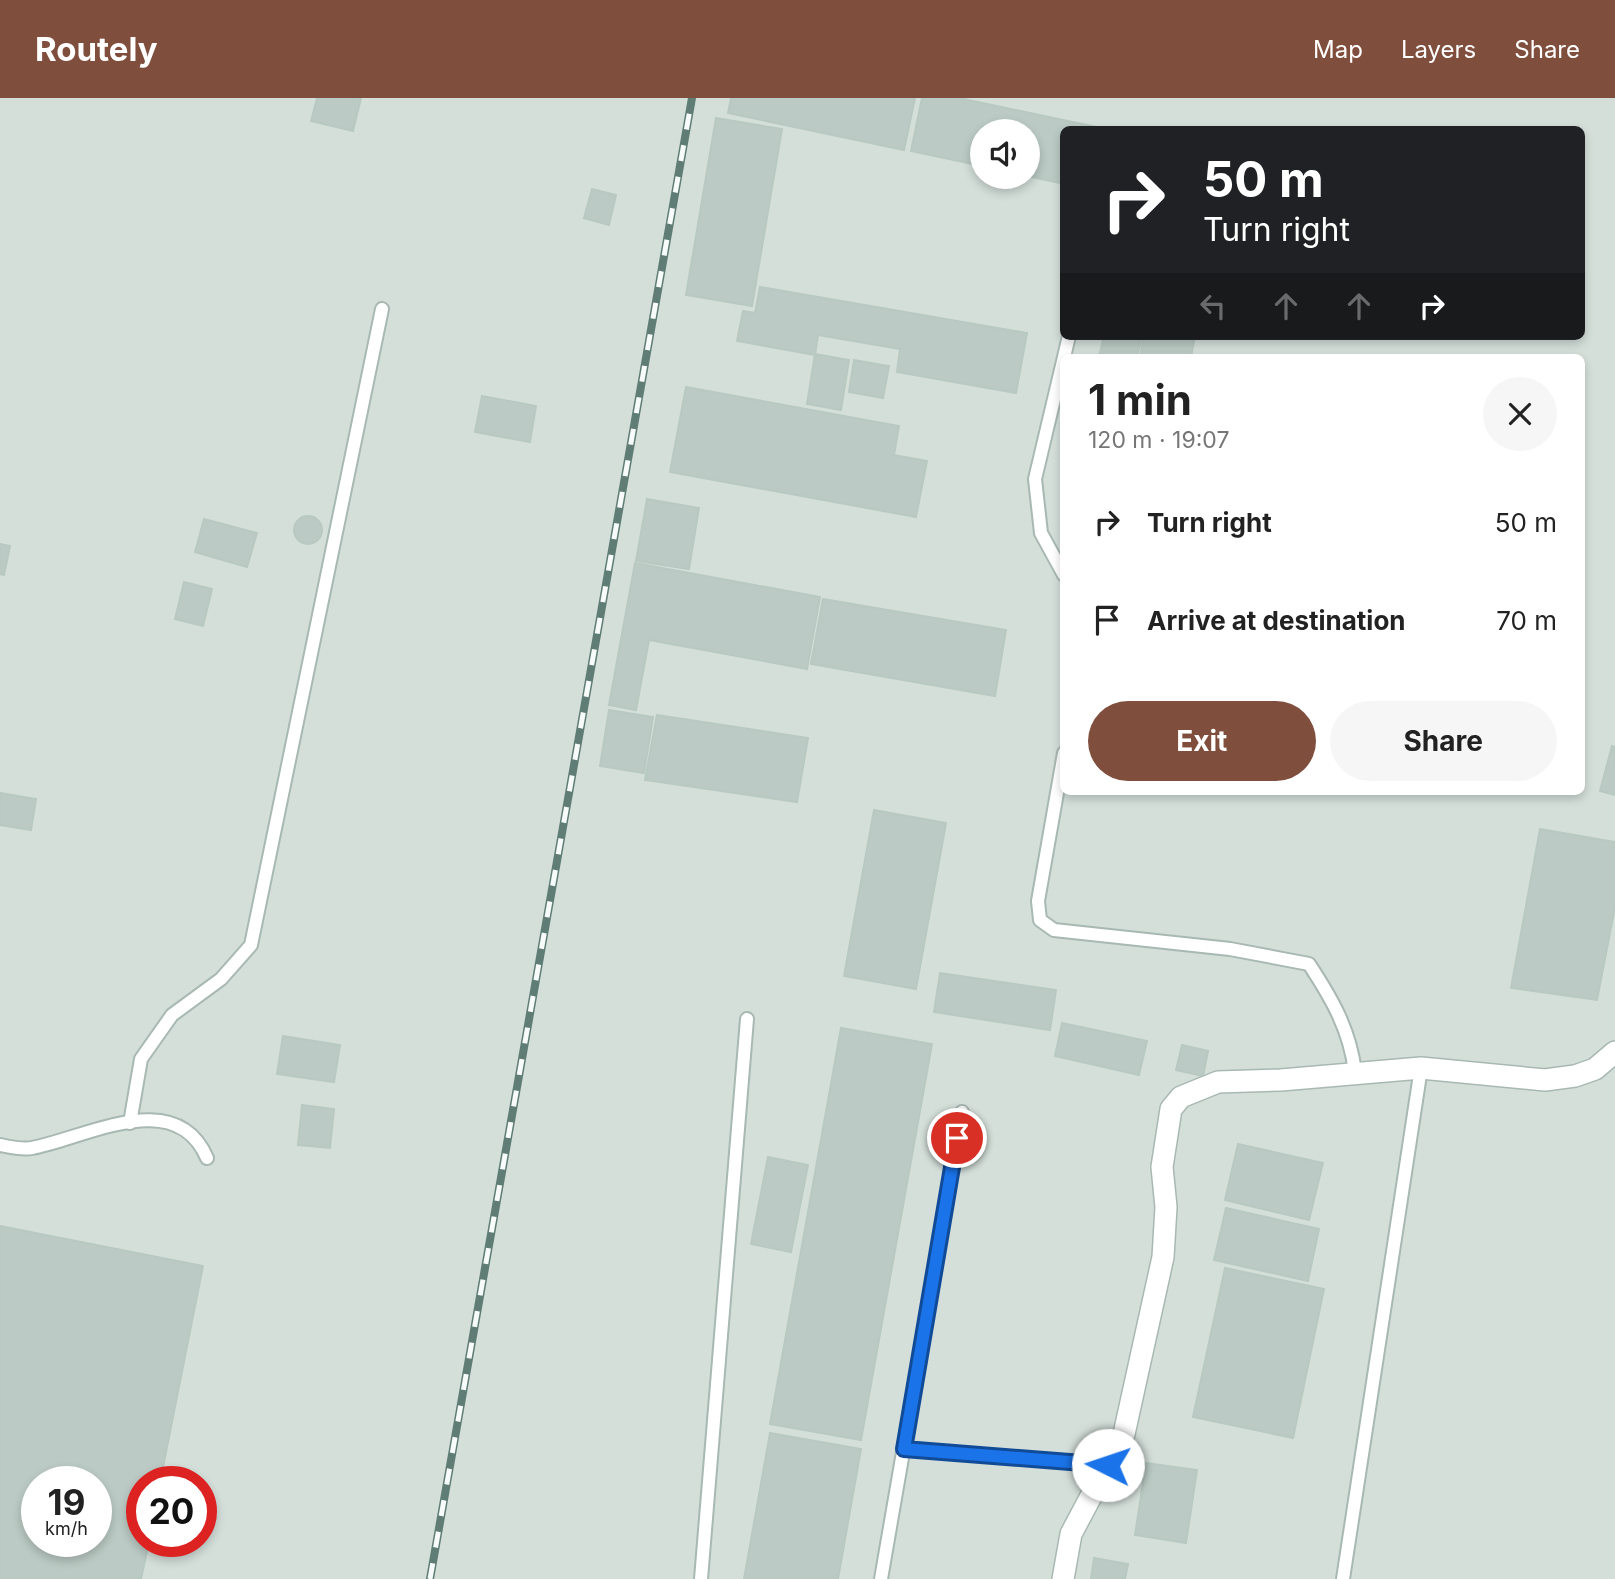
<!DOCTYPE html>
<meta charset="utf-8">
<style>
:root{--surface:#fff;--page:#f6f6f6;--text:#222;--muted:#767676;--accent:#804e3d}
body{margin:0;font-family:Inter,sans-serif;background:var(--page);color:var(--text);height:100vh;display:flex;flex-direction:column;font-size:26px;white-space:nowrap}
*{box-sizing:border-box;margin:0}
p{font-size:23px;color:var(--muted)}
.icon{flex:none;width:38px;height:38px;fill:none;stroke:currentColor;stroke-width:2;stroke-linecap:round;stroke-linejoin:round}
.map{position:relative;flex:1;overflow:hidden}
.drawer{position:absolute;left:1060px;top:256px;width:525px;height:441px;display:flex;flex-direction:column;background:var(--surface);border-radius:10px;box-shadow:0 4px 10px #0003}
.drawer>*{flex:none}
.guide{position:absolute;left:1060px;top:28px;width:525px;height:214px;border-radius:10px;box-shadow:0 4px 10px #0003;background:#202124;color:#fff;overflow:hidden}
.controls{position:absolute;left:970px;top:21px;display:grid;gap:14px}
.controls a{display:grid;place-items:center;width:70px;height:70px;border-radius:50%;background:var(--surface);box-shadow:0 4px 10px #0003;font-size:35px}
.speed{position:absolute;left:21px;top:1368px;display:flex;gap:14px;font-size:35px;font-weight:700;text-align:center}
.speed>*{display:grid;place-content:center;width:91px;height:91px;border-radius:50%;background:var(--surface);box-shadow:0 4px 10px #0003;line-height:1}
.speed small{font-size:18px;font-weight:400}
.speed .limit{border:10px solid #d22;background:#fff;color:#111}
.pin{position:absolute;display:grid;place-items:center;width:60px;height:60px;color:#fff;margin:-30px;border:4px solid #fff;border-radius:50%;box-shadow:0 2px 7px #0007}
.me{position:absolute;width:77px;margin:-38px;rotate:274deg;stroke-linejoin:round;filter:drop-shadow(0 0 5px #0008)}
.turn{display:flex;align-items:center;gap:24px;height:147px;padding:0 28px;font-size:32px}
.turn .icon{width:91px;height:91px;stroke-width:2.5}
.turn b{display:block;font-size:49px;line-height:60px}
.lanes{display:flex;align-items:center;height:66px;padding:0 28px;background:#0003;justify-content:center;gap:35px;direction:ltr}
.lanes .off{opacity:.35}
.round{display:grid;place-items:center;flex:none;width:74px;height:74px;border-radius:37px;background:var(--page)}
.overview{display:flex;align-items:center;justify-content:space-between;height:119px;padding:0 28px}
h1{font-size:42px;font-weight:700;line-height:52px}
.action{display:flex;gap:14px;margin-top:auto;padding:14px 28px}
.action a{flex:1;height:80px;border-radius:42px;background:var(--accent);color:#fff;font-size:28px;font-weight:700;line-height:80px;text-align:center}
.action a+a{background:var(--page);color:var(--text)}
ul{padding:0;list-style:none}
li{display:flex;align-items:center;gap:21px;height:98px;padding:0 28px}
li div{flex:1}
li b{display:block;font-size:26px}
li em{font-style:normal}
header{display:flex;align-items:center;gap:42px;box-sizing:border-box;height:98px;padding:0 35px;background:var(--accent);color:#fff}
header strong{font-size:33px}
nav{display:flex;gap:38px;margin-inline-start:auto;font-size:24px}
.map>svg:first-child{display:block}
.built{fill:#d4dfda;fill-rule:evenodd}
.building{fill:#bbcac4;stroke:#b8c9c2;stroke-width:2;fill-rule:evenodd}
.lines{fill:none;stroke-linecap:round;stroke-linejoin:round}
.lane-casing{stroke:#a8b8b2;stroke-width:16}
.street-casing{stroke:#a8b8b2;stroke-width:24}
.lane{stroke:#fff;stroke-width:12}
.street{stroke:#fff;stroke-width:21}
.rail-casing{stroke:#5f7d75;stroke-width:8}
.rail{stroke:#f7fbf9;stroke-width:5;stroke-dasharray:16;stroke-linecap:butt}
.route-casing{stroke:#114b97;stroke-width:18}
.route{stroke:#1a73e8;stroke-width:12}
</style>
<header>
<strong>Routely</strong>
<nav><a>Map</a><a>Layers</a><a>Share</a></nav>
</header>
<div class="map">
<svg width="1615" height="1481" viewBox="0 0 1615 1481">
<rect width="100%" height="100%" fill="#e6efeb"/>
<path class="built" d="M 0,0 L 1615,0 L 1615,1481 L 0,1481 ZM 1064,32 L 1582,32 L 1582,238 L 1064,238 ZM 982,33 L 1027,33 L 1027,79 L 982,79 ZM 1064,259 L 1582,259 L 1582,693 L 1064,693 ZM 37,1384 L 96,1384 L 96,1444 L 37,1444 ZM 142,1384 L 201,1384 L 201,1444 L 142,1444 Z"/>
<g class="building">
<path d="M 317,0 L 361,0 L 353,33 L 311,23 Z"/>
<path d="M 731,0 L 915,0 L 904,52 L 728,15 Z"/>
<path d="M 922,0 L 959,0 L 1101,30 L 1064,32 L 1064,86 L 1027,78 L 1027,33 L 982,33 L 982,68 L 911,53 Z"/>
<path d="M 716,20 L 782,31 L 752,208 L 686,197 Z"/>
<path d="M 592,91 L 616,97 L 609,127 L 584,120 Z"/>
<path d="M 760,189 L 1027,235 L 1016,295 L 897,274 L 900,251 L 818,237 L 815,257 L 737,243 L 743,213 L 755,215 Z"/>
<path d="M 1104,238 L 1142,238 L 1137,259 L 1099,259 Z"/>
<path d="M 1144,238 L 1195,238 L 1191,259 L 1140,259 Z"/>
<path d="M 815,256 L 849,262 L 841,312 L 807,306 Z"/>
<path d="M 854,262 L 889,268 L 883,300 L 849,294 Z"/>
<path d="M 686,289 L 899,328 L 894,357 L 927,363 L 916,419 L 670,374 Z"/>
<path d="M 482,298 L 536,308 L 530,344 L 475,334 Z"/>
<path d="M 647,401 L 699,410 L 689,471 L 636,463 Z"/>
<circle cx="308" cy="432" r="14"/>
<path d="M 204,421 L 257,435 L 247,469 L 195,454 Z"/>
<path d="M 0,446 L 10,448 L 4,477 L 0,476 Z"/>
<path d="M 635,465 L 820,499 L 807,571 L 649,542 L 636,612 L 609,607 Z"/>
<path d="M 184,484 L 212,491 L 203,528 L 175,521 Z"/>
<path d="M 823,501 L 1006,532 L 995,598 L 811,566 Z"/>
<path d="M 609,612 L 653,619 L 644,675 L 600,668 Z"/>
<path d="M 657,617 L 808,640 L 797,704 L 645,682 Z"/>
<path d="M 1612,648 L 1615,649 L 1615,697 L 1600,693 Z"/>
<path d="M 0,695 L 36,701 L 31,732 L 0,727 Z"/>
<path d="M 874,712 L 946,725 L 916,891 L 844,878 Z"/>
<path d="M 1540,731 L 1615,744 L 1615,809 L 1597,902 L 1511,890 Z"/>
<path d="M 940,875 L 1056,892 L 1050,932 L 934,914 Z"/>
<path d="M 1062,925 L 1147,943 L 1139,977 L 1055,958 Z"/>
<path d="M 841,930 L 932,946 L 861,1342 L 770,1326 Z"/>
<path d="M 283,938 L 340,947 L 334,984 L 277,976 Z"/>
<path d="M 1182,947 L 1208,953 L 1203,978 L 1176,972 Z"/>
<path d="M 302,1007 L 334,1011 L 330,1050 L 298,1047 Z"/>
<path d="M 1238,1046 L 1323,1065 L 1309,1122 L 1225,1102 Z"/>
<path d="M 768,1059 L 808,1067 L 791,1154 L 751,1146 Z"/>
<path d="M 1226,1110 L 1319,1131 L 1308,1183 L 1214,1162 Z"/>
<path d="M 0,1128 L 203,1168 L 160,1384 L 142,1384 L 142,1444 L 149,1444 L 141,1481 L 0,1481 ZM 37,1384 L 96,1384 L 96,1444 L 37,1444 Z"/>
<path d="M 1225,1170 L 1324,1191 L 1293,1340 L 1193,1319 Z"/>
<path d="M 770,1335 L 861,1351 L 838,1481 L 744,1481 Z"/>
<path d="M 1146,1365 L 1197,1372 L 1186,1445 L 1135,1437 Z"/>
<path d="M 1094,1460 L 1128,1466 L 1125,1481 L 1091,1481 Z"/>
</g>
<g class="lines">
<g class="lane-casing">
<g id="lane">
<path d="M 1064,477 L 1041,435 L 1035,381 L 1069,238"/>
<path d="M 1064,655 L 1038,803 L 1040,822 L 1054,832 L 1230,851 L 1309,866 C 1332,901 1350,932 1355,974"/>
<path d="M 130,1025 L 141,961 L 172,917 L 221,881 L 251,847 L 382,211"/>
<path d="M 0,1047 C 10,1049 22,1052 32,1050 C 88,1039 176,988 207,1060"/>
<path d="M 904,1351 L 1108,1367"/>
<path d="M 701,1481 L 747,921"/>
<path d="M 881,1481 L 962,1014"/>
<path d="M 1343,1481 L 1421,970"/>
</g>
</g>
<g class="street-casing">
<path id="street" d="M 1063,1481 L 1071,1436 L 1124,1336 L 1163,1159 L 1166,1109 L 1162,1069 L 1171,1011 L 1181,999 L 1218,984 L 1281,982 L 1421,970 L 1545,982 L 1575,978 L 1595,971 L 1615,954"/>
</g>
<use href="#lane" class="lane"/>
<use href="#street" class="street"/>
<g class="rail-casing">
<path id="rail" d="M 430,1481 L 692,0"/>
</g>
<use href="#rail" class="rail"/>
</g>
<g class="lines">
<g class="route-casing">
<path id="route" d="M 957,1040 L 904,1351 L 1108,1367"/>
</g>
<use href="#route" class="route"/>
</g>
</svg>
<div class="controls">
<a><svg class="icon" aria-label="sound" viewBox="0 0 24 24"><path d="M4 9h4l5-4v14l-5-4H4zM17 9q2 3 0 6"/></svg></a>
</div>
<div class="speed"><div>19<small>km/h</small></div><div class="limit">20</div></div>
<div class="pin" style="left:957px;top:1040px;background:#d93025"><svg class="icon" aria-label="arrive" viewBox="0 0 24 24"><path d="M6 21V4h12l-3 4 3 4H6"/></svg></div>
<svg class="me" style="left:1108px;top:1367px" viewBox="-20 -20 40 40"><circle r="19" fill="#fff"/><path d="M0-13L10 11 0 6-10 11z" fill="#1a73e8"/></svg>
<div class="guide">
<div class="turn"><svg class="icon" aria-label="right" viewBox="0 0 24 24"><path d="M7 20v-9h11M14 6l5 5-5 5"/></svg><div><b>50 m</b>Turn right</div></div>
<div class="lanes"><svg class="icon off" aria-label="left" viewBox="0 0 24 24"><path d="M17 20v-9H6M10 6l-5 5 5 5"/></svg><svg class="icon off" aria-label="ahead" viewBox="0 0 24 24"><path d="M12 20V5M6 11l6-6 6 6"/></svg><svg class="icon off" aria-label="ahead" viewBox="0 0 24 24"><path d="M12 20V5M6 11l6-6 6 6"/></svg><svg class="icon" aria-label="right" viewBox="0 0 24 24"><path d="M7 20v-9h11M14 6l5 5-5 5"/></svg></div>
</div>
<section class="drawer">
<div class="overview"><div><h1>1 min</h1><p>120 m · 19:07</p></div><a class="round"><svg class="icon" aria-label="close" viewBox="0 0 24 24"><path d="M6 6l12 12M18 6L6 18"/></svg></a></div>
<ul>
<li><svg class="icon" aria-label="right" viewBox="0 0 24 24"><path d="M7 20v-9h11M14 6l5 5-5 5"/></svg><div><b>Turn right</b></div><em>50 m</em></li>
<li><svg class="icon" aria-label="arrive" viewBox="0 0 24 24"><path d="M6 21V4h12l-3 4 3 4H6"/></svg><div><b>Arrive at destination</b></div><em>70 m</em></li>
</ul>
<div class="action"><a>Exit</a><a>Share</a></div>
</section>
</div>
